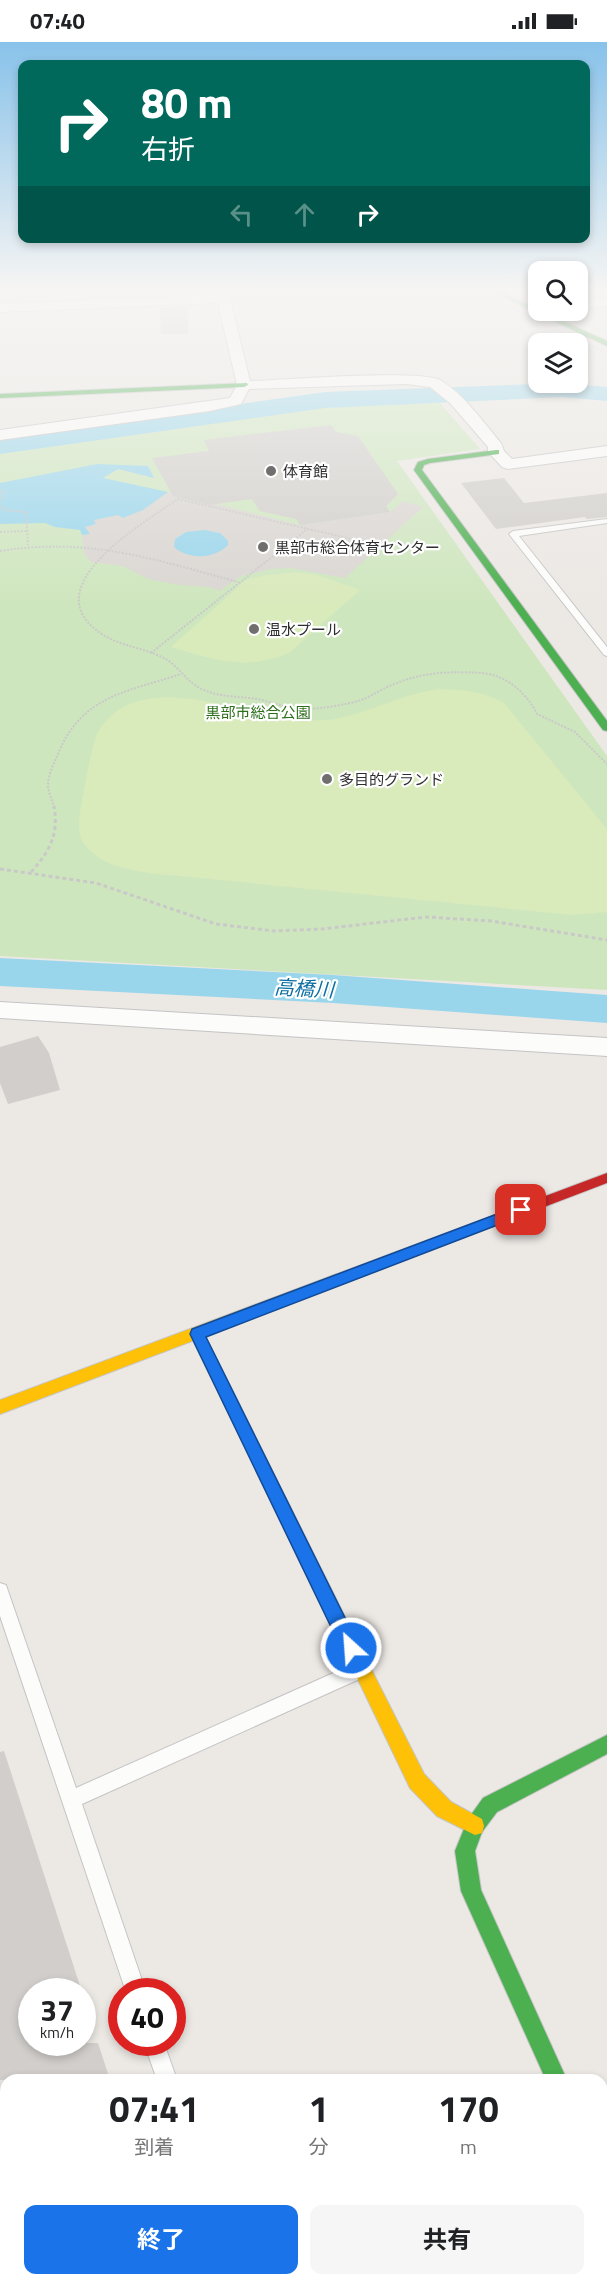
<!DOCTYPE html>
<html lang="ja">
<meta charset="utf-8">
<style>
:root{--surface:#fff;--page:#f6f6f6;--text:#202124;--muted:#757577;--accent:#1a73e8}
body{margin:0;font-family:"Titillium Web","Noto Sans JP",sans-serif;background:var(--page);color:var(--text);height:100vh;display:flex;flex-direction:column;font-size:22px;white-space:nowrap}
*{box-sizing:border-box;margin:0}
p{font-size:20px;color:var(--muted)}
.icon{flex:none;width:33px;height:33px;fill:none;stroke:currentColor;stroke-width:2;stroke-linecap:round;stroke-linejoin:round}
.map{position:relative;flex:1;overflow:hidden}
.side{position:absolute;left:0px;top:2032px;width:608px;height:212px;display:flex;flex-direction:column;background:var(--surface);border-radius:18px 18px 0 0;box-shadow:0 3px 9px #0003}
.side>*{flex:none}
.guide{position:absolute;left:18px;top:18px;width:572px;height:183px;border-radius:12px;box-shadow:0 3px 9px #0003;background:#00695c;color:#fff;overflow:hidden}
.fabs{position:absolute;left:528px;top:219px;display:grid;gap:12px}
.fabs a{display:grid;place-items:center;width:60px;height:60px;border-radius:12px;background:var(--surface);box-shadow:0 3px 9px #0003;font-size:30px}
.speed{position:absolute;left:18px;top:1936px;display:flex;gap:12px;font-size:30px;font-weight:700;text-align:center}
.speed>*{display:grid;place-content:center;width:78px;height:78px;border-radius:50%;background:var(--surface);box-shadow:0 3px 9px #0003;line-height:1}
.speed small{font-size:15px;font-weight:400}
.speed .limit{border:9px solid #d22;background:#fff;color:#111}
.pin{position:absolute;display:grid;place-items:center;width:51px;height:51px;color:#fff;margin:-26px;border-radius:12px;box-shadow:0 3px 9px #0006}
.me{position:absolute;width:66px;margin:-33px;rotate:334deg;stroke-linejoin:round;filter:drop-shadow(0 0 4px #0008)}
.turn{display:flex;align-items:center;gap:21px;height:126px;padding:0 24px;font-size:27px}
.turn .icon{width:78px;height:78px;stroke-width:2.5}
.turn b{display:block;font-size:42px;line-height:51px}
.lanes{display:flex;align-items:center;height:57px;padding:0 24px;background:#0003;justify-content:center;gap:30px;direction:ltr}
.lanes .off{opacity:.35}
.eta{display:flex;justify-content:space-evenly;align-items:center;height:102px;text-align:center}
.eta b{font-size:36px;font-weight:700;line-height:42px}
.cta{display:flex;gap:12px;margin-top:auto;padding:12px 24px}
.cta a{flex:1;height:69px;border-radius:12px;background:var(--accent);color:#fff;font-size:24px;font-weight:700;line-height:69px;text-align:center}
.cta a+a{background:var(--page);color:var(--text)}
.status{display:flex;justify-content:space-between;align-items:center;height:42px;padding:0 30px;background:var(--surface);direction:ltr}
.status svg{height:16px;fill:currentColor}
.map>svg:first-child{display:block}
.green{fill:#cee6be}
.pitch{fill:#d9eabb}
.plaza{fill:#dad6d2}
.water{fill:#99d6ec}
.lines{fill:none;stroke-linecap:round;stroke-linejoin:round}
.river{fill:#99d6ec;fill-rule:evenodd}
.building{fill:#d1cecb}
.lane-casing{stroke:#c5c4c5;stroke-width:2}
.street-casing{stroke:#c5c4c5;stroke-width:2}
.fast-casing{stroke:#c5c4c5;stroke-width:2}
.slow-casing{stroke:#c5c4c5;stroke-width:2}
.jam-casing{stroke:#c5c4c5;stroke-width:2}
.path-far1{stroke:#c9c9c8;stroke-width:2;stroke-dasharray:2 1.5;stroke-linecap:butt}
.path{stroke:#c9c9c8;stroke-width:3;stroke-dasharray:4 3;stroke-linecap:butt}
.lane{fill:#fcfcfb;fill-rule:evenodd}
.street{fill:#fcfcfb;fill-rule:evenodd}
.fast{fill:#4caf50;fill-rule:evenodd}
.slow{fill:#ffc107;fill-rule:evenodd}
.jam{fill:#c62828;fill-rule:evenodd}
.rail{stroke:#dfdfe1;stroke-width:2}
.route{fill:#1a73e8;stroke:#114b97;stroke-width:1.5}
.poi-dot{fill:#706f6e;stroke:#fff;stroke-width:2}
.labels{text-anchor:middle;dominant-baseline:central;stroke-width:4.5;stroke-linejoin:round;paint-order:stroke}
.far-poi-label{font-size:15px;fill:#2e2e2e;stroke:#fff;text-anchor:start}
.far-park-label{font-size:15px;fill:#2c6e1b;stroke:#fff}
.water-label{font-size:20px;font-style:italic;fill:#0d6fa3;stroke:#fff}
</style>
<div class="status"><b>07:40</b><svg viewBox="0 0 49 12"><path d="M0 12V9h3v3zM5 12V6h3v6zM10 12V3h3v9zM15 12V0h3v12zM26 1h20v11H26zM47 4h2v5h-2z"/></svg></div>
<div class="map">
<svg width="607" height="2243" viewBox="0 0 607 2243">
<rect width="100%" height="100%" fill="#ece8e4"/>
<path class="green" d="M 438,359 L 480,407 L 397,419 L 607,714 L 607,948 L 0,914 L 0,408 L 326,363 Z"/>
<g class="pitch">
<path d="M 297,530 L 317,533 L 360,548 L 289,611 C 245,629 215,618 171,605 L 246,538 L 266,533 Z"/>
<path d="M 440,647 C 464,648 483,649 504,661 L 607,787 L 607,870 L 572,873 L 149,831 C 123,826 98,823 82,799 C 80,795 79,787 79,781 C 79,769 92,703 97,692 C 102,681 114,670 125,664 C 180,639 243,675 299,678 C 311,678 324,679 335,677 C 372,670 403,651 440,647 Z"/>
</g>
<path class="plaza" d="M 168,450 L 300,483 L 390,470 L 403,459 L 423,465 L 345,536 L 291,526 L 271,527 L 241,534 L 220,549 L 209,545 L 180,543 L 148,537 L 123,524 L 91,520 L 84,512 L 82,493 L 89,492 L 85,485 L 96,482 L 93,478 L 143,468 Z"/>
<g class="water">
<path d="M 97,422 L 148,424 L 154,436 L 118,427 L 103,436 L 168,450 L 143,468 L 123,476 L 118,473 L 94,478 L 96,482 L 85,485 L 90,492 L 82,493 L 80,488 L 55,485 L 45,481 L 0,482 L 0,441 Z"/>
<path d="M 204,488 L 220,491 L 228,499 L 228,503 C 215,517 188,518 174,505 L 175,497 L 186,490 Z"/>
</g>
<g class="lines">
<g class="river">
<path d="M 562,341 L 607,345 L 607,359 L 562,355 L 325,366 L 0,412 L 0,396 L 325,350 Z"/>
<path d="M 0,916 L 333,933 L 607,953 L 607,981 L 333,961 L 0,944 Z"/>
</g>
</g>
<g class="building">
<path d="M 188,264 L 188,292 L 161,292 L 160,266 Z"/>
<path d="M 331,383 L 336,390 L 358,394 L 398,452 L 386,464 L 390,470 L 300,483 L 296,477 L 260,469 L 252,457 L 210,463 L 173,454 L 152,416 L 209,409 L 204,398 Z"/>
<path d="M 504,436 L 524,461 L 607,451 L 607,475 L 587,477 L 585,475 L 496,487 L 461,441 Z"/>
<path d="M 38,994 L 49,1011 L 60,1048 L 8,1062 L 0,1041 L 0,1005 Z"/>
<path d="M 4,1709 L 82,1950 L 32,1950 L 32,2001 L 98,2001 L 110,2038 L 0,2038 L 0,1710 Z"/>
</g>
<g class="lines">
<g class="lane-casing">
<g id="lane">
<path d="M 607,477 L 607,481 L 519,494 L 607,605 L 607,614 L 604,613 L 509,492 L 513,489 Z"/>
<path d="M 0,1541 L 6,1543 L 8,1549 L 76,1746 L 358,1620 L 364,1623 L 367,1629 L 364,1635 L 82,1762 L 146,1950 L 126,1950 L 0,1574 Z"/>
<path d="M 144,2001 L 164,2001 L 177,2038 L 157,2038 Z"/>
<path d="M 224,2238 L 246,2238 L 248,2243 L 226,2243 Z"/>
</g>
</g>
<g class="street-casing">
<g id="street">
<path d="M 216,249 L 228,249 L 250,339 C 282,338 419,327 440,338 C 464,352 483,380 501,401 L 504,409 L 512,417 L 607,404 L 607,414 L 508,427 L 502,425 L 488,410 L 488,405 L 450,361 L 430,345 L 406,342 L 249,347 L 241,362 L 210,369 L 0,398 L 0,388 L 230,356 L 237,343 L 218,261 L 0,270 L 0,262 L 217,253 Z"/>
<path d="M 607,256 L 607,264 L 578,267 L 578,259 Z"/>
<path d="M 0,960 L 607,996 L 607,1014 L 0,976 Z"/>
</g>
</g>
<g class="fast-casing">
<g id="fast">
<path d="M 490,249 L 498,249 L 607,299 L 607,304 Z"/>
<path d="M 247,341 L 248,343 L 244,345 L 0,356 L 0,352 Z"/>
<path d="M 496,408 L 499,408 L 499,412 L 430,421 L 424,423 L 422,428 L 607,679 L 607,689 L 603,688 L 414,428 L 418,420 L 428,417 Z"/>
<path d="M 197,1286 L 202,1288 L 367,1619 L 370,1625 L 367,1631 L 361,1634 L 355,1631 L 190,1292 L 192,1288 Z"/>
<path d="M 607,1693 L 607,1712 L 497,1770 L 482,1790 L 475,1809 L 481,1848 L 567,2038 L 546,2038 L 461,1849 L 455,1809 L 468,1777 L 483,1756 Z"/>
<path d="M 607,2117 L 607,2140 L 602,2142 L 602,2119 Z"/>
<path d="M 405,2238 L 433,2238 L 431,2243 L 403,2243 Z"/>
</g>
</g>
<g class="slow-casing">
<g id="slow">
<path d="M 337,1232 L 342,1234 L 344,1238 L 342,1242 L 0,1372 L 0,1358 Z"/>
<path d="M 361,1616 L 367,1619 L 424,1732 L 451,1760 L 482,1777 L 484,1784 L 482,1791 L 475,1793 L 437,1774 L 410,1746 L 352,1625 L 355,1619 Z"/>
</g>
</g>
<g class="jam-casing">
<path id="jam" d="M 607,1131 L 607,1141 L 342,1242 L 337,1244 L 332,1242 L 330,1238 L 332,1234 Z"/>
</g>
<g class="path-far1">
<path d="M 0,448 L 4,451 L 0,460"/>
<path d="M 0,464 L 4,468 L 26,470 L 28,503"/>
<path d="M 0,490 L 27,489"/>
<path d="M 391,506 L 178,457 C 144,481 34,544 99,590 C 118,604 141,605 162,615 C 179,623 186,641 204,648 C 221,656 244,654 262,658 C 277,662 290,667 306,667 C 320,667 351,662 364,657 C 375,652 385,645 397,641 C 423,630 454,629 482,631 C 506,633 527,651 537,672 L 575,690 L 607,722"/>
<path d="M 0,509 C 90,495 153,517 238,540"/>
<path d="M 151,611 L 306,488"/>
<path d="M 54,766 C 53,758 48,751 48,743 C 48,733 54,722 58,712 C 82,653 127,650 181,632"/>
</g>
<g class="path">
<path d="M 0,827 L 96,841 L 216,882 L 274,889 L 322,887 L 426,875 L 491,879 L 607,898"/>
<path d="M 31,830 C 50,809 59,792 54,764"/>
</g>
<use href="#lane" class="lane"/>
<use href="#street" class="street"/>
<use href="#fast" class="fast"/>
<use href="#slow" class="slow"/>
<use href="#jam" class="jam"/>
<path class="rail" d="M 476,249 L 607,311"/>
</g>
<linearGradient id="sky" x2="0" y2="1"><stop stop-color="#88c2ea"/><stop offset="0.44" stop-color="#f6f5f3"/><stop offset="1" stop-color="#f6f5f3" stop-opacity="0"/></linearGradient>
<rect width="607" height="563" fill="url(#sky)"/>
<path class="route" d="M 521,1163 L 526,1165 L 528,1168 L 526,1172 L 206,1295 L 357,1600 L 360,1606 L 357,1612 L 351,1615 L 344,1612 L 190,1292 L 192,1287 Z"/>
<g class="poi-dot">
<circle cx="271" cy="429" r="6"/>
<circle cx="263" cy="505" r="6"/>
<circle cx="254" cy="587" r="6"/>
<circle cx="327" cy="737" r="6"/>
</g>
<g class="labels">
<g class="far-poi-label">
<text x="283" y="429">体育館</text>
<text x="275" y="505">黒部市総合体育センター</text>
<text x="266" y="587">温水プール</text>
<text x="339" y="737">多目的グランド</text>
</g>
<g class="far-park-label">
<text x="258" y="670">黒部市総合公園</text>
</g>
<g class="water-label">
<text transform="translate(304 946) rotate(3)">高橋川</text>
</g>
</g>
</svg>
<div class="fabs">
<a><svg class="icon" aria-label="search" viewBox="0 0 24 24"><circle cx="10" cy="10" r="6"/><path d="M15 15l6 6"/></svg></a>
<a><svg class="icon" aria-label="layers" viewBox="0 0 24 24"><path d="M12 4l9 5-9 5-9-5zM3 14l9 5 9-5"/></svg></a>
</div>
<div class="speed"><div>37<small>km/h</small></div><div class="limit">40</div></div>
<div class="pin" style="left:521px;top:1168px;background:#d93025"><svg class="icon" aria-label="arrive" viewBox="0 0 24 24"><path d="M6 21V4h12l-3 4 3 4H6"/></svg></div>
<svg class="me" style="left:351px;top:1606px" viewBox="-20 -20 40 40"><circle r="17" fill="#1a73e8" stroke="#fff" stroke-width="3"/><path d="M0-11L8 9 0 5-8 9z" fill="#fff"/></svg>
<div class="guide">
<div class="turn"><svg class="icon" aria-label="right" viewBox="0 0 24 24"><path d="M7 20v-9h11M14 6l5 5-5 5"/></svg><div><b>80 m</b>右折</div></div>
<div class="lanes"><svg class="icon off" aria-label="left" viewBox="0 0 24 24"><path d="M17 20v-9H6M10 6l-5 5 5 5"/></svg><svg class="icon off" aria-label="ahead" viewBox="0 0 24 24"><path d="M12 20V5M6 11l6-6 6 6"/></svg><svg class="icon" aria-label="right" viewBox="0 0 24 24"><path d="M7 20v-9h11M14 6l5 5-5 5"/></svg></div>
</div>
<section class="side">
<div class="eta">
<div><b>07:41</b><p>到着</p></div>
<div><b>1</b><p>分</p></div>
<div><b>170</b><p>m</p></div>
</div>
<div class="cta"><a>終了</a><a>共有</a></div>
</section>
</div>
